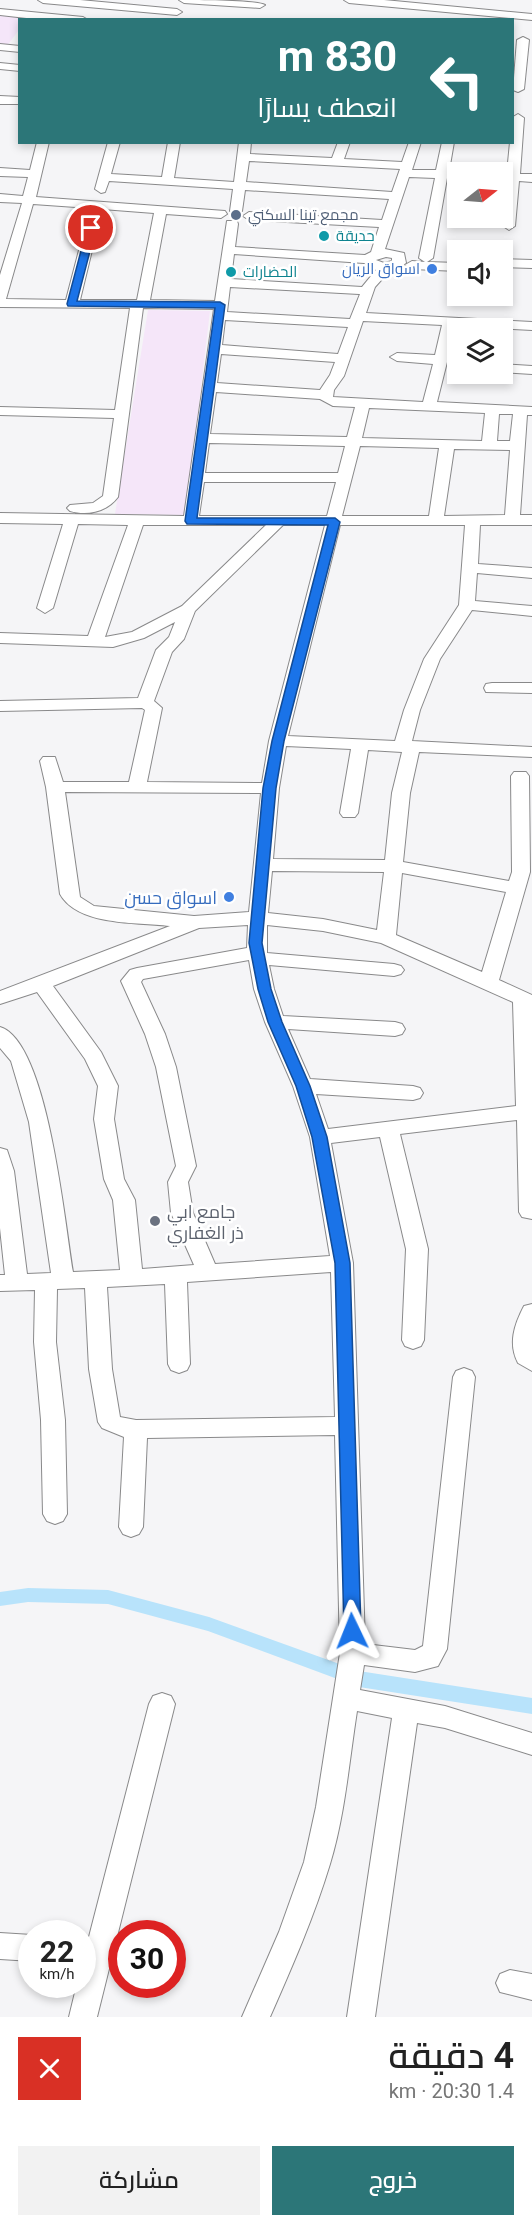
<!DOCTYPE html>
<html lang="ar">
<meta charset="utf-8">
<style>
:root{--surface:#fff;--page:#f2f2f2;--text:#222;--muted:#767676;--accent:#2c7678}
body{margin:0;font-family:Roboto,Cairo,sans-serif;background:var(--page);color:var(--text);direction:rtl;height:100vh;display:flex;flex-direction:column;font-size:22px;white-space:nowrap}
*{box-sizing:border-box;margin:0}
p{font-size:20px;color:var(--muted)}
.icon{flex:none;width:33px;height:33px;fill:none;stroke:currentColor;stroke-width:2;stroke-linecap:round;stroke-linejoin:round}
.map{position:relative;height:2017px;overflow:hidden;direction:ltr}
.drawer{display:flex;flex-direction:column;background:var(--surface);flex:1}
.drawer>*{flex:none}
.banner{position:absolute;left:18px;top:18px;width:496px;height:126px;border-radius:0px;box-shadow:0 3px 9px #0003;direction:rtl;background:#2c7678;color:#fff;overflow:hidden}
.needle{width:39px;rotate:73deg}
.fabs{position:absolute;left:447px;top:162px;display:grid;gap:12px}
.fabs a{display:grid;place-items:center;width:66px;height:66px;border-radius:0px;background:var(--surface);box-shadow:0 3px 9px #0003;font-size:30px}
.speed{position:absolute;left:18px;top:1920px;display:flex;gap:12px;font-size:30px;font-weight:700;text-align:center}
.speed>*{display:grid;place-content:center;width:78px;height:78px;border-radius:50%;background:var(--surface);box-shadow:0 3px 9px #0003;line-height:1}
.speed small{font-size:15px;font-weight:400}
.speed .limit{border:9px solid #d22;background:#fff;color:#111}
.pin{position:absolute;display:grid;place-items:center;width:51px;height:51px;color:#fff;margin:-26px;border:3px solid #fff;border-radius:50%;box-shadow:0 2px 6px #0007}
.me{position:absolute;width:66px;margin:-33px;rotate:358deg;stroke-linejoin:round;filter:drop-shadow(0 0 4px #0008)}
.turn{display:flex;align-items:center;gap:21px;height:126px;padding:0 18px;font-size:27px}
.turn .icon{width:78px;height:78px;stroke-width:2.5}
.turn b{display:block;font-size:42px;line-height:51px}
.round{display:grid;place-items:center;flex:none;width:63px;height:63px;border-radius:0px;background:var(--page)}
.summary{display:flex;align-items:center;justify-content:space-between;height:102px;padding:0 18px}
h1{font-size:36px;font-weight:600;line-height:45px}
.action{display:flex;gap:12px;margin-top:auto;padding:12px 18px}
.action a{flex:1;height:69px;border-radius:0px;background:var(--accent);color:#fff;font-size:24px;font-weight:600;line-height:69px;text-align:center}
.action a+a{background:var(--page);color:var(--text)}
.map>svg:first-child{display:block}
.education{fill:#f5e6f9}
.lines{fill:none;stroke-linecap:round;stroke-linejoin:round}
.canal{fill:#b8e3fb;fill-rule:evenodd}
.minor-casing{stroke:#89898a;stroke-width:2}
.minor{fill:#fff;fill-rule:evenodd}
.route{fill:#1a73e8;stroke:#114b97;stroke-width:1.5}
.service-dot{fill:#5c6f8a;stroke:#fff;stroke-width:2}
.culture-dot{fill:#0f9aa8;stroke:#fff;stroke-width:2}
.shop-dot{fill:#3f7fe0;stroke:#fff;stroke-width:2}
.worship-dot{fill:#6b7280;stroke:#fff;stroke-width:2}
.labels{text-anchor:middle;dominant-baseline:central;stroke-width:5;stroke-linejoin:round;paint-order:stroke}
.far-service-label{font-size:15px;fill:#4e5e75;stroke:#fff;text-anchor:start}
.far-culture-label{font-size:15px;fill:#0d838f;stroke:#fff;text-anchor:start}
.far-shop-label{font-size:15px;fill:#366cbe;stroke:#fff;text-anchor:end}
.shop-label{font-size:18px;fill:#366cbe;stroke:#fff;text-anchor:end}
.worship-label{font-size:18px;fill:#5b616d;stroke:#fff;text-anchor:start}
</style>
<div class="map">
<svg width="532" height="2017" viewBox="0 0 532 2017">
<rect width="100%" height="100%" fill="#f5f5f7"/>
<g class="education">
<path d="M 0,15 L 29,18 L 20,20 L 19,30 L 6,47 L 0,46 Z"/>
<path d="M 148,310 L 210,311 L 186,515 L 115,514 Z"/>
</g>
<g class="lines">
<path class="canal" d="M 28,1588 L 108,1590 L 209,1617 L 359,1671 L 532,1698 L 532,1714 L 359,1687 L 208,1631 L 108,1604 L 28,1602 L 0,1606 L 0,1592 Z"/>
<g class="minor-casing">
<g id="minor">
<path d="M 38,0 L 80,0 L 177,9 L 182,12 L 177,15 L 43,3 Z"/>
<path d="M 179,0 C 196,0 255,0 265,5 L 260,8 L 184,3 Z"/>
<path d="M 344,0 L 384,0 L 532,14 L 532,20 L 349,3 Z"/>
<path d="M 0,9 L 83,17 L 88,20 L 44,20 L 0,15 Z"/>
<path d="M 523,37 L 529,40 L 524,89 L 518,92 L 513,90 L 517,40 Z"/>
<path d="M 0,44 L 20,46 L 20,52 L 0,50 Z"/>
<path d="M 0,63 L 20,65 L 20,71 L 0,69 Z"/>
<path d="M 0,96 L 20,97 L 20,104 L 0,104 Z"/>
<path d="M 518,114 L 524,118 L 520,174 L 532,174 L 532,182 L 519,181 L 515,226 L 509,230 L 503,226 L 507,181 L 502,181 L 502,173 L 507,173 L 510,142 L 513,142 L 513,117 Z"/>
<path d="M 37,142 L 49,142 L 36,197 L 225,211 L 227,214 L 221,218 L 166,214 L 150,300 L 215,301 L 227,221 L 237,221 L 238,224 L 235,247 L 365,255 L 371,252 L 379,227 L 249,220 L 243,216 L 249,212 L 382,220 L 389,199 L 245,190 L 242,211 L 236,215 L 230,211 L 233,189 L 109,181 L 105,192 L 101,193 L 95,189 L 108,142 L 120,142 L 111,174 L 162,177 L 168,142 L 180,142 L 174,178 L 234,182 L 239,142 L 251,142 L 250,154 L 332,158 L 338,142 L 350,142 L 344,159 L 402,162 L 409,142 L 421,142 L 412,170 L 436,170 L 442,142 L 454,142 L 449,171 L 462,172 L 458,172 L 458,179 L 447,178 L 433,258 L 427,262 L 458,263 L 458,271 L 412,269 L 405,265 L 412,261 L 425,262 L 419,258 L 435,178 L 409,177 L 385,249 L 404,253 L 406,263 L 384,277 L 375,287 L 366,313 L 532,322 L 532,330 L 456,326 L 437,402 L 532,407 L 532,415 L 527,415 L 520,515 L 532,515 L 532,525 L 480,525 L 478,564 L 532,568 L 532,578 L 477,573 L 475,601 L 532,606 L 532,616 L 472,610 L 440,659 L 420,710 L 412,741 L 532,747 L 532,757 L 419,752 L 410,793 L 403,862 L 509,881 L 512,872 L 511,776 L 514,772 L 526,772 L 529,776 L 530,872 L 499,980 L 532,995 L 532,1219 L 522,1217 L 519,1212 L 517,1120 L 400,1134 L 428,1249 L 424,1340 L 421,1346 L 413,1349 L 405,1346 L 402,1340 L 406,1249 L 380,1137 L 331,1143 L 353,1263 L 365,1644 L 415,1650 L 423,1646 L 453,1377 L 456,1371 L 464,1368 L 472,1371 L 475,1377 L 447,1649 L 438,1666 L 415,1672 L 364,1665 L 360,1690 L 445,1706 L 532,1733 L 532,1755 L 445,1728 L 417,1723 L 375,2017 L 347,2017 L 392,1718 L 357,1711 C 349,1762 345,1815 330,1864 C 314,1917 292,1967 270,2017 L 242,2017 L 279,1932 L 304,1862 L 316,1807 L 340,1653 L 335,1435 L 147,1438 L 143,1527 L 139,1534 L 131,1537 L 123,1534 L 119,1527 L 124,1437 L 102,1428 L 98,1422 L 89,1369 L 85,1288 L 57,1289 L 56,1342 L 65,1420 L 67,1514 L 63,1521 L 55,1524 L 47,1521 L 43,1514 L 41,1420 L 34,1342 L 35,1290 L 0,1291 L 0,1275 L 5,1275 L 0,1228 L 0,1148 L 7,1150 L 14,1171 L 27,1274 L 51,1273 L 29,1122 L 11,1061 L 0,1048 L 0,1027 C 48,1041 65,1226 73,1272 L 120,1270 L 113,1200 L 104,1179 L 94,1119 L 98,1086 L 85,1059 L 37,992 L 0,1004 L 0,991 L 170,926 C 136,922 78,926 60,894 L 46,787 L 40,761 L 43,757 L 55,757 L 63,782 L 129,782 L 145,710 L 142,708 L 0,711 L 0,701 L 138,698 L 156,650 L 169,637 L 175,622 L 144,638 L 113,647 L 0,643 L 0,633 L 88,636 L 128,525 L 78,524 L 53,608 L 45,613 L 37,608 L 63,524 L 0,523 L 0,513 L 184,516 L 214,309 L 143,308 L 118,497 C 107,512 87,516 70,511 L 67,508 L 70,505 L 93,503 L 103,496 L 114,418 L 0,415 L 0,407 L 115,410 L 130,308 L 0,307 L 0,275 L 22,203 L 0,202 L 0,194 L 23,196 L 28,177 L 0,176 L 0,168 L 30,170 ZM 249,161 L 400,169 L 392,192 L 246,182 ZM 33,204 L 90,208 L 66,300 L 6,299 ZM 102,209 L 154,213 L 137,300 L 80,300 ZM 234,254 L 364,263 L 376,270 L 362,287 L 231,279 ZM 386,257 L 392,258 L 392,261 L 384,263 L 376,260 ZM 230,287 L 359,294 L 360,294 L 350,319 L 227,312 ZM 225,320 L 348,327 L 338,354 L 222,345 ZM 363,321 L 442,325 L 435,355 L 397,353 L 390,357 L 397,361 L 433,364 L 423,402 L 333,397 L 334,390 L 344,376 ZM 221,354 L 335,362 L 330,375 L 320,390 L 217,383 ZM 216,392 L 320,399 L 333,406 L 355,407 L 347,437 L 210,434 ZM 369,408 L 485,413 L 482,441 L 362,438 ZM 499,414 L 513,414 L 510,441 L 497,441 ZM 209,443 L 345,446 L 338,473 L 205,473 ZM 360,446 L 439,448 L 429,516 L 342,516 ZM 454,449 L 510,450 L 505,515 L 444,516 ZM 204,482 L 336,482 L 327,516 L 199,516 ZM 143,525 L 266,525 L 182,606 L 132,632 L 105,637 ZM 283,525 L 325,525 L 269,741 L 262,783 L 147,782 L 162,708 L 154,701 L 172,652 L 184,639 L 195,611 ZM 340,525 L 465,525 L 459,605 L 424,659 L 404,710 L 395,741 L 288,736 ZM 286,746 L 351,749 L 340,813 L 343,817 L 355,817 L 358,813 L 368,750 L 402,752 L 392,793 L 385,860 L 273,859 L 279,788 ZM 65,792 L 261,793 L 249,912 L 194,916 L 94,906 L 80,897 ZM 272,871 L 384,872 L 377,930 L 323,919 L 268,913 ZM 402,873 L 506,892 L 482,972 L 396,935 ZM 248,925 L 247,948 L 137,968 L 130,970 L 121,981 L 145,1034 L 156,1067 L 176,1166 L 168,1182 L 171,1213 L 194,1265 L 142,1269 L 135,1200 L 124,1179 L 114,1119 L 118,1086 L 101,1052 L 53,986 L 199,928 ZM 267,925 L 323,931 L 381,943 L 513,1002 L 516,1106 L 328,1129 L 316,1094 L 413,1100 L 420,1098 L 423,1093 L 420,1088 L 413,1086 L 310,1079 L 288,1029 L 395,1036 L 402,1034 L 405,1029 L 402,1024 L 395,1022 L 283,1016 L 274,989 L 269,965 L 394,976 L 401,974 L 404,970 L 401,966 L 394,964 L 267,953 ZM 249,960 L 254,989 L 265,1022 L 293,1086 L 310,1137 L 330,1256 L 215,1264 L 193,1213 L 188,1182 L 196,1166 L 176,1067 L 165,1034 L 141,982 L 143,979 ZM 331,1272 L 335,1417 L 136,1420 L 120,1417 L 112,1369 L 107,1287 L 165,1284 L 168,1364 L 171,1370 L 179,1373 L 187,1370 L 190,1364 L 187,1282 Z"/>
<path d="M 502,259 L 532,260 L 532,268 L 502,267 Z"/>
<path d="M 502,364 L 532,366 L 532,374 L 502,372 Z"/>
<path d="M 492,683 L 532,683 L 532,693 L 486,692 L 484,688 L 486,684 Z"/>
<path d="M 532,1304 L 532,1371 L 518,1363 C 508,1344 514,1325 524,1306 Z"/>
<path d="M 162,1693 L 171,1696 L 175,1704 L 97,2017 L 69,2017 L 77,1984 L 82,1984 L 82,1964 L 149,1704 L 153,1696 Z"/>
<path d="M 0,1933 L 32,1935 L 32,1961 L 0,1959 Z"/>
<path d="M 510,1970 L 532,1974 L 532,2000 L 500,1992 L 496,1983 L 500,1974 Z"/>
</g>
</g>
<use href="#minor" class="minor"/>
</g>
<path class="route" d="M 91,225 L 96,228 L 77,301 L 220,302 L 225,305 L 197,518 L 335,518 L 340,522 L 284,741 L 276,788 L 262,943 L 271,989 L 282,1022 L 310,1086 L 327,1137 L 350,1263 L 361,1631 L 359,1636 L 352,1638 L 346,1636 L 344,1631 L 335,1263 L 312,1137 L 296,1086 L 268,1022 L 258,989 L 249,943 L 263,788 L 272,741 L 328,525 L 187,524 L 185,521 L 215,308 L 68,306 L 67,304 L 87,228 Z"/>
<circle class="service-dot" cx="236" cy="215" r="6"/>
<g class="culture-dot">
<circle cx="324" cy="236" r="6"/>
<circle cx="231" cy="272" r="6"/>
</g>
<g class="shop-dot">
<circle cx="432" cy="269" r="6"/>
<circle cx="229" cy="897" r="6"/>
</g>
<circle class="worship-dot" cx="155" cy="1221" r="6"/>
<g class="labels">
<g class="far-service-label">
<text x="248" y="215">مجمع تينا السكني</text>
</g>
<g class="far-culture-label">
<text x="336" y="236">حديقة</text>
<text x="243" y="272">الحضارات</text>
</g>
<g class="far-shop-label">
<text x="420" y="269">اسواق الريان</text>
</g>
<g class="shop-label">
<text x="217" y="897">اسواق حسن</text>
</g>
<g class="worship-label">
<text x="167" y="1211">جامع ابي<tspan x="167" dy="21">ذر الغفاري</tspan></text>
</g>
</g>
</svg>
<div class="fabs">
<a><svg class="needle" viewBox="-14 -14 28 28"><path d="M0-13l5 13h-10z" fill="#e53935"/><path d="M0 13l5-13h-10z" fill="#767676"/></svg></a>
<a><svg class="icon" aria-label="sound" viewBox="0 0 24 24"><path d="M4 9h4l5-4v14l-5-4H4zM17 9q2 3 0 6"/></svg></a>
<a><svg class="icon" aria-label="layers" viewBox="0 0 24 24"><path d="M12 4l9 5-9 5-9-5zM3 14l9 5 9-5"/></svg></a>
</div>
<div class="speed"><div>22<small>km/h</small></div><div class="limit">30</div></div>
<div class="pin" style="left:91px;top:228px;background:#d93025"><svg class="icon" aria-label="arrive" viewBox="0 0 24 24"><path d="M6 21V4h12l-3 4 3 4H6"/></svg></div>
<svg class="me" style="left:352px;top:1631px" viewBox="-20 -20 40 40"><path d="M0-17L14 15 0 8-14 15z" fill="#1a73e8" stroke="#fff" stroke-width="4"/></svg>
<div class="banner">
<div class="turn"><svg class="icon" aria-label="left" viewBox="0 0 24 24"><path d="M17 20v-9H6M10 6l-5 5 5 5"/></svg><div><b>830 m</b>انعطف يسارًا</div></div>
</div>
</div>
<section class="drawer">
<div class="summary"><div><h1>4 دقيقة</h1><p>1.4 km · 20:30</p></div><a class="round" style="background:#d93025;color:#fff"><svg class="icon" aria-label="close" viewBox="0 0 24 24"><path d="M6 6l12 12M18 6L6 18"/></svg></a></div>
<div class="action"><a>خروج</a><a>مشاركة</a></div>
</section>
